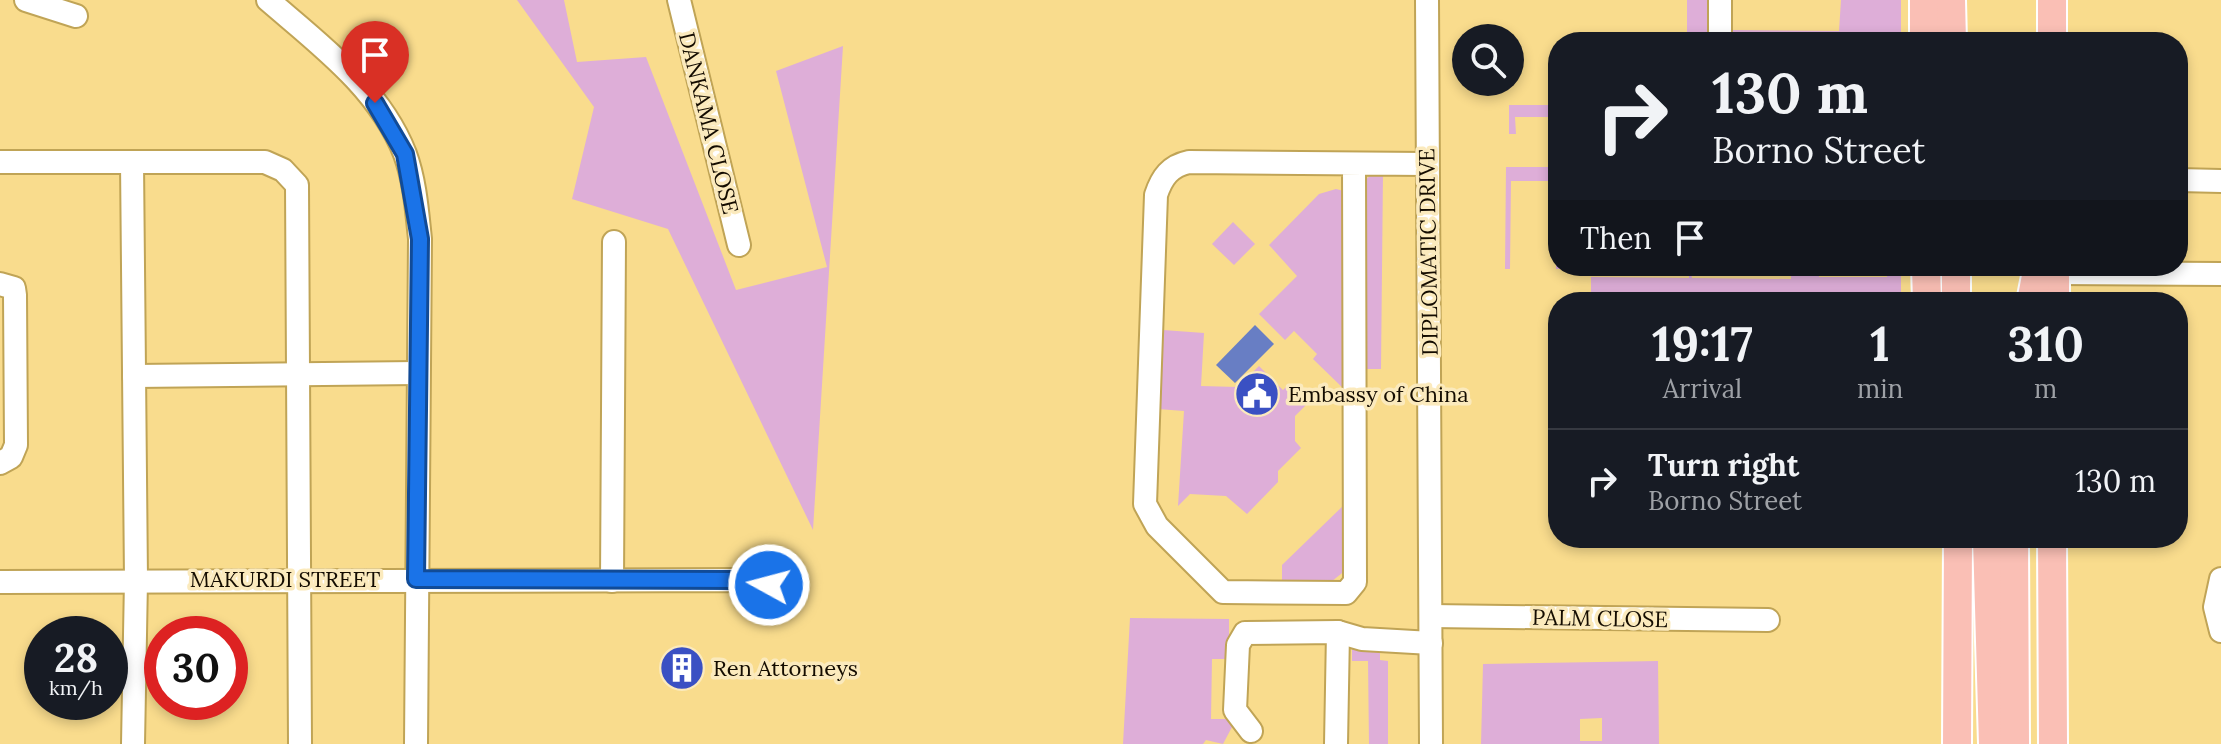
<!DOCTYPE html>
<style>
:root{--surface:#171b24;--page:#242831;--text:#f1f3f6;--muted:#9ea1a6;--line:#363941}
body{margin:0;font-family:Lora,serif;background:var(--page);color:var(--text);height:100vh;display:flex;flex-direction:column;font-size:30px;white-space:nowrap}
*{box-sizing:border-box;margin:0}
p{font-size:26px;color:var(--muted)}
.icon{flex:none;width:44px;height:44px;fill:none;stroke:currentColor;stroke-width:2;stroke-linecap:round;stroke-linejoin:round}
.map{position:relative;flex:1;overflow:hidden}
.panel{position:absolute;left:1548px;top:292px;width:640px;height:256px;display:flex;flex-direction:column;background:var(--surface);border-radius:32px;box-shadow:0 4px 12px #0003}
.panel>*{flex:none}
.guide{position:absolute;left:1548px;top:32px;width:640px;height:244px;border-radius:32px;box-shadow:0 4px 12px #0003;background:#171b24;color:var(--text);overflow:hidden}
.controls{position:absolute;left:1452px;top:24px;display:grid;gap:16px}
.controls a{display:grid;place-items:center;width:72px;height:72px;border-radius:50%;background:var(--surface);box-shadow:0 4px 12px #0003;font-size:40px}
.speed{position:absolute;left:24px;top:616px;display:flex;gap:16px;font-size:40px;font-weight:700;text-align:center}
.speed>*{display:grid;place-content:center;width:104px;height:104px;border-radius:50%;background:var(--surface);box-shadow:0 4px 12px #0003;line-height:1}
.speed small{font-size:20px;font-weight:400}
.speed .limit{border:12px solid #d22;background:#fff;color:#111}
.pin{position:absolute;display:grid;place-items:center;width:68px;height:68px;color:#fff;margin:-82px -34px;border-radius:50% 50% 50% 0;rotate:-45deg;box-shadow:0 0 8px #0007}
.pin .icon{rotate:45deg}
.me{position:absolute;width:88px;margin:-44px;rotate:277deg;stroke-linejoin:round;filter:drop-shadow(0 0 6px #0008)}
.turn{display:flex;align-items:center;gap:28px;height:168px;padding:0 32px;font-size:36px}
.turn .icon{width:104px;height:104px;stroke-width:2.5}
.turn b{display:block;font-size:56px;line-height:68px}
.then{display:flex;align-items:center;height:76px;padding:0 32px;background:#0003;gap:16px;font-size:30px}
.eta{display:flex;justify-content:space-evenly;align-items:center;height:136px;text-align:center}
.eta b{font-size:48px;font-weight:700;line-height:56px}
ul{padding:0;list-style:none}
li{display:flex;align-items:center;gap:24px;height:104px;padding:0 32px;border-top:2px solid var(--line)}
li div{flex:1}
li b{display:block;font-size:30px}
li em{font-style:normal}
.map>svg:first-child{display:block}
.green{fill:#deaed8;fill-rule:evenodd}
.water{fill:#687ec4}
.lines{fill:none;stroke-linecap:round;stroke-linejoin:round}
.minor-casing{stroke:#c0a456;stroke-width:26}
.major-casing{stroke:#fff;stroke-width:32}
.minor{stroke:#fff;stroke-width:22}
.major{stroke:#fabfb5;stroke-width:28}
.route-casing{stroke:#114b97;stroke-width:20}
.route{stroke:#1a73e8;stroke-width:14}
.labels{text-anchor:middle;dominant-baseline:central;stroke-width:7;stroke-linejoin:round;paint-order:stroke}
.street-label{font-size:22px;fill:#140c00;stroke:#fbeabd}
.poi-label{font-size:22px;fill:#140c00;stroke:#fbeabd;text-anchor:start}
</style>
<div class="map">
<svg width="2221" height="744" viewBox="0 0 2221 744">
<rect width="100%" height="100%" fill="#f9dc8d"/>
<g class="green">
<path d="M 517,0 L 564,0 L 577,62 L 646,57 L 736,290 L 827,267 L 776,71 L 843,46 L 813,530 L 668,229 L 572,199 L 594,107 Z"/>
<rect x="1687" y="0" width="21" height="42"/>
<path d="M 1841,0 L 1901,0 L 1901,42 L 1733,42 L 1733,30 L 1839,31 Z"/>
<path d="M 1509,105 L 1558,105 L 1558,117 L 1515,117 L 1516,134 L 1509,134 Z"/>
<path d="M 1506,167 L 1558,167 L 1558,266 L 1574,266 L 1574,269 L 1556,269 L 1556,181 L 1511,181 L 1510,269 L 1505,269 Z"/>
<path d="M 1374,172 L 1383,172 L 1381,369 L 1359,369 L 1360,185 Z"/>
<path d="M 1336,189 L 1344,191 L 1347,392 L 1313,359 L 1317,354 L 1294,331 L 1285,340 L 1259,314 L 1297,276 L 1269,245 L 1319,194 Z"/>
<path d="M 1233,222 L 1255,244 L 1234,265 L 1212,244 Z"/>
<path d="M 1689,266 L 1692,278 L 1791,279 L 1791,266 L 1819,266 L 1819,277 L 1887,277 L 1888,266 L 1901,266 L 1901,296 L 1591,292 L 1591,277 L 1689,278 Z"/>
<path d="M 1707,266 L 1774,266 L 1774,275 L 1708,275 Z"/>
<path d="M 1163,330 L 1204,333 L 1201,386 L 1238,387 L 1259,366 L 1283,390 L 1288,385 L 1307,404 L 1295,416 L 1295,441 L 1301,448 L 1278,471 L 1278,482 L 1247,514 L 1226,496 L 1190,494 L 1178,506 L 1184,411 L 1158,409 Z"/>
<path d="M 1346,503 L 1346,570 L 1327,585 L 1282,585 L 1282,565 Z"/>
<path d="M 1130,618 L 1229,619 L 1229,659 L 1212,659 L 1211,719 L 1227,719 L 1232,727 L 1223,744 L 1206,740 L 1203,744 L 1123,744 Z"/>
<path d="M 1352,649 L 1380,649 L 1380,660 L 1388,661 L 1388,744 L 1369,744 L 1368,661 L 1352,661 Z"/>
<path d="M 1658,661 L 1659,744 L 1481,744 L 1483,664 ZM 1602,718 L 1602,741 L 1580,741 L 1580,719 Z"/>
</g>
<path class="water" d="M 1255,325 L 1274,344 L 1235,383 L 1216,365 Z"/>
<g class="lines">
<g class="minor-casing">
<g id="minor">
<path d="M 26,0 L 76,16"/>
<path d="M 268,0 C 319,44 380,89 405,154 C 415,181 417,211 420,239 L 416,744"/>
<path d="M 679,0 L 739,245"/>
<path d="M 1427,0 L 1431,744"/>
<path d="M 1720,0 L 1720,42"/>
<path d="M 0,162 L 265,162 L 283,170 L 297,185 L 300,744"/>
<path d="M 132,162 L 136,580 L 133,744"/>
<path d="M 1354,164 L 1355,582 L 1346,593 L 1223,592 L 1157,526 L 1145,504 L 1156,195 C 1162,177 1170,166 1189,162 L 1426,164"/>
<path d="M 2178,180 L 2221,181"/>
<path d="M 2056,273 L 2221,274"/>
<path d="M 0,284 L 14,288 L 15,295 L 16,445 L 11,457 L 0,463"/>
<path d="M 134,376 L 417,373"/>
<path d="M 2221,579 L 2215,607 L 2221,631"/>
<path d="M 612,581 L 614,242"/>
<path d="M 0,582 L 742,580 L 769,585"/>
<path d="M 1431,616 L 1768,620"/>
<path d="M 1251,731 L 1235,710 L 1238,645 L 1245,633 L 1338,632 L 1362,639 L 1431,643"/>
<path d="M 1336,744 L 1338,632"/>
</g>
</g>
<g class="major-casing">
<g id="major">
<path d="M 1924,0 L 1924,42"/>
<path d="M 1951,0 L 1952,42"/>
<path d="M 2052,42 L 2052,0"/>
<path d="M 1926,266 L 1927,302"/>
<path d="M 1956,266 L 1956,302"/>
<path d="M 2055,266 L 2055,302"/>
<path d="M 2031,302 L 2038,266"/>
<path d="M 1987,538 L 1993,744"/>
<path d="M 2014,538 L 2015,744"/>
<path d="M 2052,538 L 2053,744"/>
<path d="M 1957,744 L 1958,538"/>
</g>
</g>
<use href="#minor" class="minor"/>
<use href="#major" class="major"/>
</g>
<g class="lines">
<g class="route-casing">
<path id="route" d="M 375,103 L 405,154 L 420,239 L 416,579 L 742,580 L 769,585"/>
</g>
<use href="#route" class="route"/>
</g>
<defs>
<g id="civic-disc" transform="scale(2.3)"><circle r="9.5" fill="#3a50c3" stroke="#fbeabd"/><path d="M-.6-6.5H3V-4.5H.6V-3L4-1V1h2V6H-6V1h2V-1L-.6-3ZM-1.2 2.5V6h2.4V2.5Z" fill="#fff"/></g>
<g id="building-disc" transform="scale(2.3)"><circle r="9.5" fill="#3a50c3" stroke="#fbeabd"/><path d="M-4-6H4V6H1V3H-1V6H-4ZM-2.5-4.3h1.7v1.8h-1.7ZM.8-4.3h1.7v1.8H.8ZM-2.5-1h1.7V.8h-1.7ZM.8-1h1.7V.8H.8Z" fill="#fff"/></g>
</defs>
<g fill-rule="evenodd">
<use href="#civic-disc" x="1257" y="394"/>
<use href="#building-disc" x="682" y="668"/>
</g>
<g class="labels">
<g class="street-label">
<text transform="translate(709 123) rotate(76)">DANKAMA CLOSE</text>
<text transform="translate(1428 252) rotate(-91)">DIPLOMATIC DRIVE</text>
<text x="285" y="579">MAKURDI STREET</text>
<text transform="translate(1600 618) rotate(1)">PALM CLOSE</text>
</g>
<g class="poi-label">
<text x="1288" y="394">Embassy of China</text>
<text x="713" y="668">Ren Attorneys</text>
</g>
</g>
</svg>
<div class="controls">
<a><svg class="icon" aria-label="search" viewBox="0 0 24 24"><circle cx="10" cy="10" r="6"/><path d="M15 15l6 6"/></svg></a>
</div>
<div class="speed"><div>28<small>km/h</small></div><div class="limit">30</div></div>
<div class="pin" style="left:375px;top:103px;background:#d93025"><svg class="icon" aria-label="arrive" viewBox="0 0 24 24"><path d="M6 21V4h12l-3 4 3 4H6"/></svg></div>
<svg class="me" style="left:769px;top:585px" viewBox="-20 -20 40 40"><circle r="17" fill="#1a73e8" stroke="#fff" stroke-width="3"/><path d="M0-11L8 9 0 5-8 9z" fill="#fff"/></svg>
<div class="guide">
<div class="turn"><svg class="icon" aria-label="right" viewBox="0 0 24 24"><path d="M7 20v-9h11M14 6l5 5-5 5"/></svg><div><b>130 m</b>Borno Street</div></div>
<div class="then">Then<svg class="icon" aria-label="arrive" viewBox="0 0 24 24"><path d="M6 21V4h12l-3 4 3 4H6"/></svg></div>
</div>
<section class="panel">
<div class="eta">
<div><b>19:17</b><p>Arrival</p></div>
<div><b>1</b><p>min</p></div>
<div><b>310</b><p>m</p></div>
</div>
<ul>
<li><svg class="icon" aria-label="right" viewBox="0 0 24 24"><path d="M7 20v-9h11M14 6l5 5-5 5"/></svg><div><b>Turn right</b><p>Borno Street</p></div><em>130 m</em></li>
</ul>
</section>
</div>
